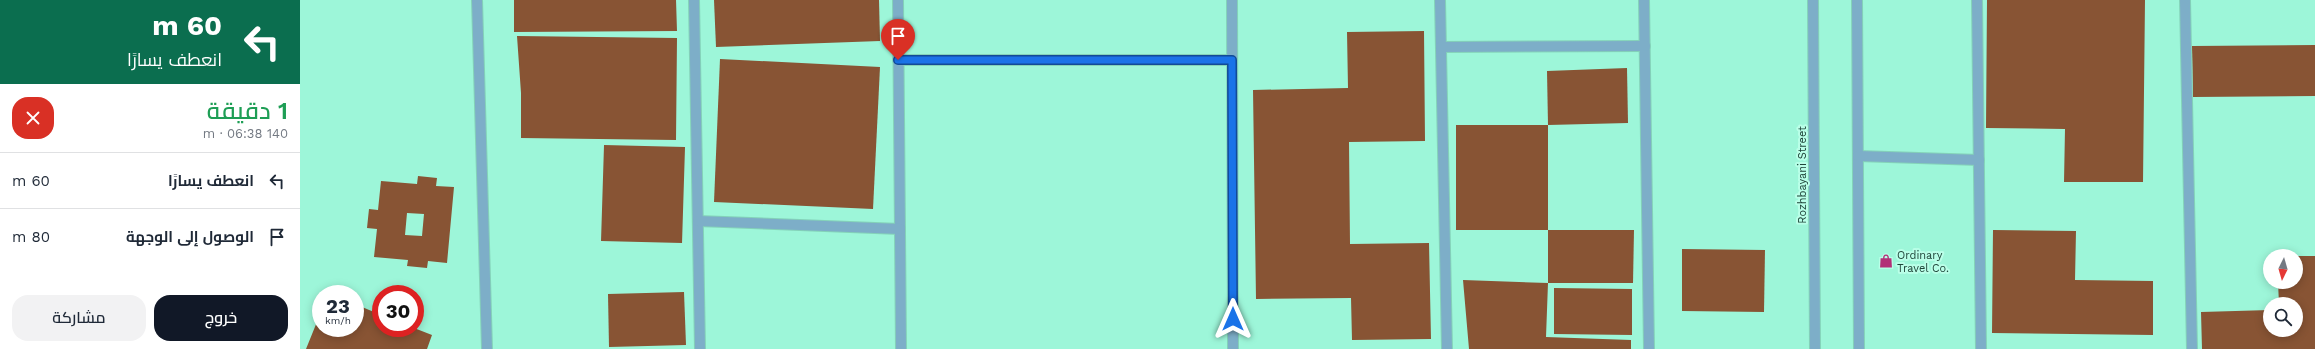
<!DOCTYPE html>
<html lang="ar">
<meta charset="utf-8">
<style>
:root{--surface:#fff;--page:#f2f2f3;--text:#1f2937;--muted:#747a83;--line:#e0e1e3;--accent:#111827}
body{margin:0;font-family:"Work Sans",Cairo,sans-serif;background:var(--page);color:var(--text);direction:rtl;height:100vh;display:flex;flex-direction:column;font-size:15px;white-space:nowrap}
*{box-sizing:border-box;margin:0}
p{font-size:13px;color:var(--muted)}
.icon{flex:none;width:22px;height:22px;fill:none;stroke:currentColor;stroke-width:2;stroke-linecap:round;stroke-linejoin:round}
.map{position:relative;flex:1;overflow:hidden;direction:ltr}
.details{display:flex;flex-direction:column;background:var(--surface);width:300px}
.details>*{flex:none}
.hud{background:#0b6e4f;color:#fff;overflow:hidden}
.needle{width:26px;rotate:185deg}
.fabs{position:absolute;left:1963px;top:249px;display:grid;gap:8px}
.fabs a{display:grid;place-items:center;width:40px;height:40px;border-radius:50%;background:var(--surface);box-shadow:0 2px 10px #0003;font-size:20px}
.speed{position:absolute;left:12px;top:285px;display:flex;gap:8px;font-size:20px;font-weight:700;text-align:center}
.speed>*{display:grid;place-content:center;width:52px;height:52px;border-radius:50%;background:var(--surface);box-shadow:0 2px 10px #0003;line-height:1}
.speed small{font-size:10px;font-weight:400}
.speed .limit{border:6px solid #d22;background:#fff;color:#111}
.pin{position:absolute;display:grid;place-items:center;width:34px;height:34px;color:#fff;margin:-41px -17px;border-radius:50% 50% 50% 0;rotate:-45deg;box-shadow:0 0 4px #0007}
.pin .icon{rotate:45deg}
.me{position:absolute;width:44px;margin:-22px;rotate:0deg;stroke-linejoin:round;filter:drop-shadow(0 0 3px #0008)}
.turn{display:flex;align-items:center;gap:14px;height:84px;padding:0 12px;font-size:18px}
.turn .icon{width:52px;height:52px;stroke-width:2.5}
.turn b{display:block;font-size:28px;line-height:34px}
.round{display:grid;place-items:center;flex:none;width:42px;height:42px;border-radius:16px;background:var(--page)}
.head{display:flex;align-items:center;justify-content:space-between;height:68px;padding:0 12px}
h1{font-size:24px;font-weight:600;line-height:30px;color:#1e9e55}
.primary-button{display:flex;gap:8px;margin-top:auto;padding:8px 12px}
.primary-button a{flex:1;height:46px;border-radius:16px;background:var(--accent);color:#fff;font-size:16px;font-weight:600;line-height:46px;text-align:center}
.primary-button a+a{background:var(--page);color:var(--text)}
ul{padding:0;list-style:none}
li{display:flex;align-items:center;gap:12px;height:56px;padding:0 12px;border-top:1px solid var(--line)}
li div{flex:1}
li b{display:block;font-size:15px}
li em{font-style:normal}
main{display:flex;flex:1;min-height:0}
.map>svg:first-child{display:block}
.building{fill:#885434;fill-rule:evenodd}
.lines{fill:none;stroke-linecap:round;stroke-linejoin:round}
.minor-casing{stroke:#84d2b9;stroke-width:12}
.minor{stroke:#7daec8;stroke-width:10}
.route-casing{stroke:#114b97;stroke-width:10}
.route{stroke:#1a73e8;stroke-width:7}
.labels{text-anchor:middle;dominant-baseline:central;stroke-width:4;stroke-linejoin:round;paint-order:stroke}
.street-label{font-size:11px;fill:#1f4439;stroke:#baffe8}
.poi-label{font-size:11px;fill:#1f4439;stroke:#baffe8;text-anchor:start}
</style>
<main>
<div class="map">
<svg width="2015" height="349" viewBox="0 0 2015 349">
<rect width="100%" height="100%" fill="#9df6d9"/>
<g class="building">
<path d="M 214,0 L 376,0 L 377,31 L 214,32 Z"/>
<path d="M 414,0 L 579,0 L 580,41 L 416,47 Z"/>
<path d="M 1687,0 L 1845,0 L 1843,182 L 1764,182 L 1765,129 L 1686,128 Z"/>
<path d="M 1124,31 L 1125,141 L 1049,142 L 1050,244 L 1129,243 L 1131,339 L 1052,340 L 1051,298 L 956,299 L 953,90 L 1048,88 L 1047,32 Z"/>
<path d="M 217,36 L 377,38 L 376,140 L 221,138 L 221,93 Z"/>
<path d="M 2015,45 L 2015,96 L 1893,97 L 1892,46 Z"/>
<path d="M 420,59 L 580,67 L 573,209 L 414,202 Z"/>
<path d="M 1327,68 L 1328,123 L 1248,125 L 1247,71 Z"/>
<rect x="1156" y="125" width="92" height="105"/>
<path d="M 304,145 L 385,147 L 382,243 L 301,241 Z"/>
<path d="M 118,176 L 137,178 L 136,186 L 154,187 L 147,263 L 128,261 L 127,268 L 107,266 L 108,260 L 74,257 L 77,229 L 67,228 L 69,209 L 78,210 L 81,181 L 117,184 ZM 107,213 L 124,214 L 122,236 L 105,235 Z"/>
<path d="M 1248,230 L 1334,230 L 1333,283 L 1248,283 Z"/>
<path d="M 1693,230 L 1776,231 L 1775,280 L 1853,281 L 1853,335 L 1692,333 Z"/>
<path d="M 1382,249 L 1465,250 L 1464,312 L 1382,311 Z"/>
<path d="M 1996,256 L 2015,256 L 2015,349 L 1902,349 L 1901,312 L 1970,310 L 1970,330 L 1996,330 L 1996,304 L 1979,304 L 1978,282 L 1996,282 Z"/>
<path d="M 1163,280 L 1248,283 L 1246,337 L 1331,340 L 1331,349 L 1169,349 Z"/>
<path d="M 1254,288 L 1332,289 L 1332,335 L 1254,334 Z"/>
<path d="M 384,292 L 386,345 L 309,347 L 308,294 Z"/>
<path d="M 55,304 L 81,315 L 81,328 L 114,328 L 132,335 L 127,349 L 6,349 L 21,312 L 21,328 L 55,328 Z"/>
</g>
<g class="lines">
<g class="minor-casing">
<g id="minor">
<path d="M 177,0 L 187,349"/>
<path d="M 394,0 L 400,349"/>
<path d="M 598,0 L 601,349"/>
<path d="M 932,0 L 933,349"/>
<path d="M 1140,0 L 1147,349"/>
<path d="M 1344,0 L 1349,349"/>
<path d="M 1513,0 L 1515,349"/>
<path d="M 1557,0 L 1559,349"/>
<path d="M 1677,0 L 1681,349"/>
<path d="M 1885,0 L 1892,349"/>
<path d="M 1141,47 L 1345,46"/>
<path d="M 598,60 L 932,60"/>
<path d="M 1558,156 L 1679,160"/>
<path d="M 398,221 L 600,229"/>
</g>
</g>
<use href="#minor" class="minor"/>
</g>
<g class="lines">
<g class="route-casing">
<path id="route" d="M 598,60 L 932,60 L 933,319"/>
</g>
<use href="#route" class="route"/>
</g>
<defs>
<g id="shop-bare" transform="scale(1.08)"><path d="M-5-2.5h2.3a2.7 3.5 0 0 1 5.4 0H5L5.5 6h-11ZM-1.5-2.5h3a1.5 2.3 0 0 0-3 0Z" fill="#b22f77" stroke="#baffe8" stroke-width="2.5" paint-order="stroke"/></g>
</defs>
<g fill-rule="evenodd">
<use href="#shop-bare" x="1586" y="261"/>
</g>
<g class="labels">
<g class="street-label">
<text transform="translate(1502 175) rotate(-90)">Rozhbayani Street</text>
</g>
<g class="poi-label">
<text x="1597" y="255">Ordinary<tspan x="1597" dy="13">Travel Co.</tspan></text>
</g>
</g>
</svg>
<div class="fabs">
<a><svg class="needle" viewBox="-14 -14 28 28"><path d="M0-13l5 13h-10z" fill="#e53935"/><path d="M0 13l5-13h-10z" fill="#747a83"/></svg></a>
<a><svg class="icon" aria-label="search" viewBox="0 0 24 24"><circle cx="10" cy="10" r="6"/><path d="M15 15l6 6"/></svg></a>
</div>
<div class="speed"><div>23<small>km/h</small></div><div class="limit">30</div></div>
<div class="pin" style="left:598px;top:60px;background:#d93025"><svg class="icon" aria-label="arrive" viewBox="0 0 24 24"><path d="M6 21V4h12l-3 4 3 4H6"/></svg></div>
<svg class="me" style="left:933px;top:319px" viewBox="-20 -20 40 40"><path d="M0-17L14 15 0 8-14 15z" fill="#1a73e8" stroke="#fff" stroke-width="4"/></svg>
</div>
<section class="details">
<div class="hud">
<div class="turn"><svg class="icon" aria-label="left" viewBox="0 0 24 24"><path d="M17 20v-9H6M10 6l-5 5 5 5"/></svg><div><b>60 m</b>انعطف يسارًا</div></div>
</div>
<div class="head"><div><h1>1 دقيقة</h1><p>140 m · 06:38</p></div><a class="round" style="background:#d93025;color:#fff"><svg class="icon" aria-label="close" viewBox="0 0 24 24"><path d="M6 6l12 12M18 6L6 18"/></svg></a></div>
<ul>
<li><svg class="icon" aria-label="left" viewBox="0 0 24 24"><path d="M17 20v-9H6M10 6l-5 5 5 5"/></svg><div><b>انعطف يسارًا</b></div><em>60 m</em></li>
<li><svg class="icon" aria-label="arrive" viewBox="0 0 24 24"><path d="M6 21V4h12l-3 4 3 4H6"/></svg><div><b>الوصول إلى الوجهة</b></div><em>80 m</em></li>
</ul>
<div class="primary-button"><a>خروج</a><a>مشاركة</a></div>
</section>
</main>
